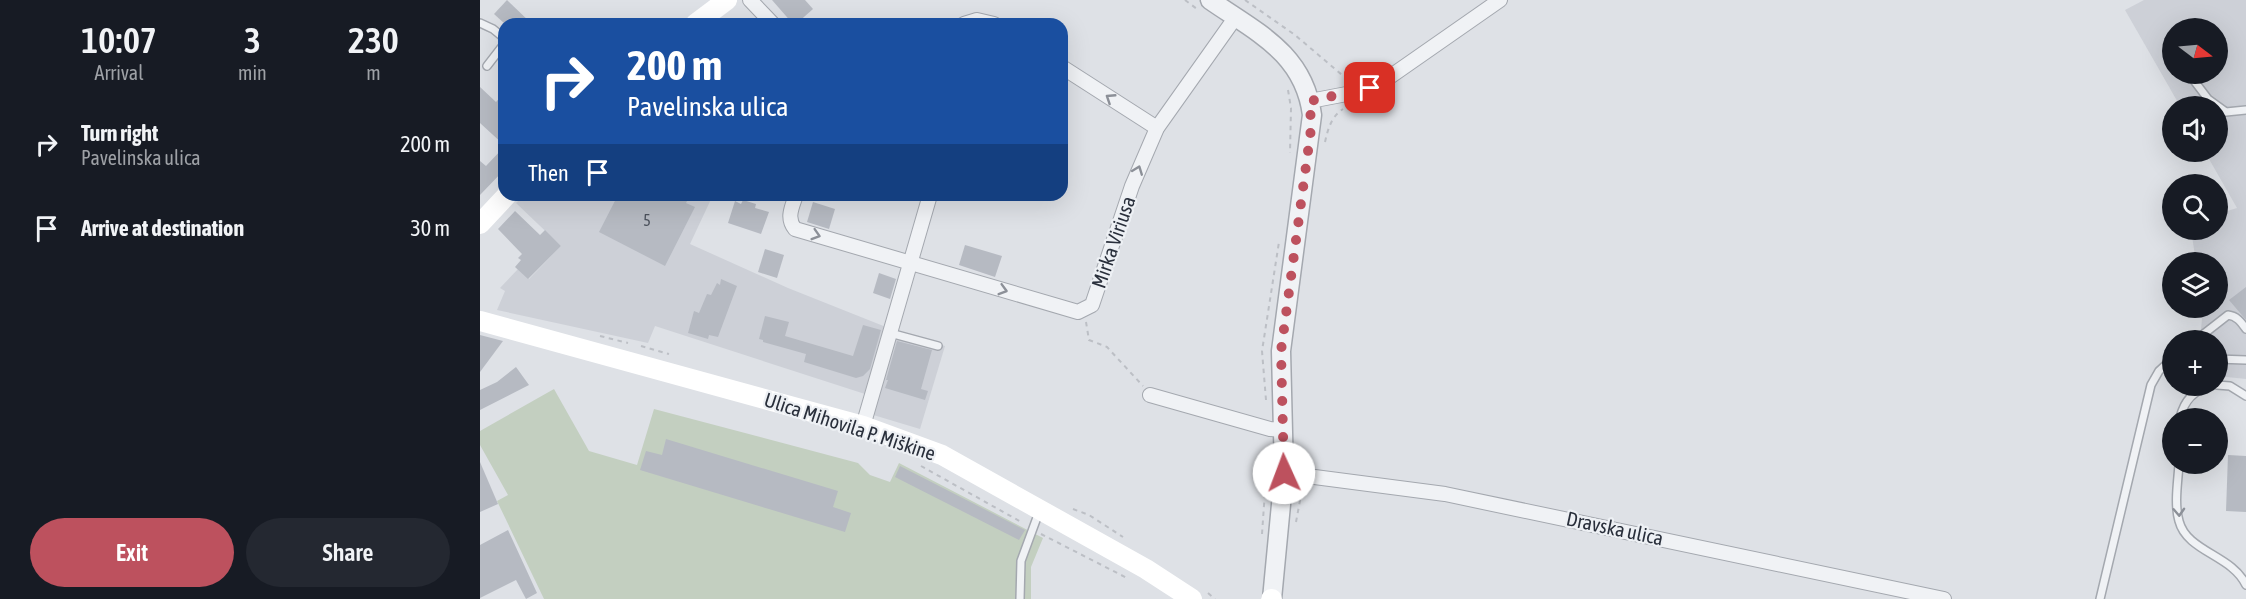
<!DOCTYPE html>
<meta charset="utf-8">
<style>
:root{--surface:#171b24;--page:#242831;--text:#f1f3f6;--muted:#9ea1a6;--accent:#bd515e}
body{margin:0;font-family:"Asap Condensed",sans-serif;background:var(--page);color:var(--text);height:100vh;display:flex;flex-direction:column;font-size:22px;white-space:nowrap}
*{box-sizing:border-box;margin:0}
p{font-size:20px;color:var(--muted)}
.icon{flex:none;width:33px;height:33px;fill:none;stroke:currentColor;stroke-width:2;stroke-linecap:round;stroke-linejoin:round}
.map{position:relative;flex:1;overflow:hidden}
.details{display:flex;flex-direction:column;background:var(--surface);width:480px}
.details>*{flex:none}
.guide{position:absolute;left:18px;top:18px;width:570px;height:183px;border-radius:18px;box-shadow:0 6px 24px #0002;background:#1a4fa0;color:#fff;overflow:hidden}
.needle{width:39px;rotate:106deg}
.fabs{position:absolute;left:1682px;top:18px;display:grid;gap:12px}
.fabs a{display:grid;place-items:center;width:66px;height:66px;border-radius:50%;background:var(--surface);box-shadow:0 6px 24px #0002;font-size:30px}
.pin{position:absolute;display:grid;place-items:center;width:51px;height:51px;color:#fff;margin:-26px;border-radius:12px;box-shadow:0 3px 9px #0006}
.me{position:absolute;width:66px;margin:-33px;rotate:358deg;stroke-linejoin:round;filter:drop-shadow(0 0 4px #0008)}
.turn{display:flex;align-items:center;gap:21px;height:126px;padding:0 30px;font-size:27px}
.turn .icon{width:78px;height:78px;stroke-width:2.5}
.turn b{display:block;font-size:42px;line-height:51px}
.then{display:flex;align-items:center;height:57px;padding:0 30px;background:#0003;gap:12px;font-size:22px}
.eta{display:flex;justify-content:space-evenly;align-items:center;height:102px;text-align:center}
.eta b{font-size:36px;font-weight:600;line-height:42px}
.action{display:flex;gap:12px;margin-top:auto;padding:12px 30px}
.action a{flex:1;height:69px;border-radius:36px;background:var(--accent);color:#fff;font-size:24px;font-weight:600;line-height:69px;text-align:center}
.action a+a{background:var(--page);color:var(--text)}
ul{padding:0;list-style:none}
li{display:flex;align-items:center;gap:18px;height:84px;padding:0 30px}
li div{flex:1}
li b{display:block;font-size:22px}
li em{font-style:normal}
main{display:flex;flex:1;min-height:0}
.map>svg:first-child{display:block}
.built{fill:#cdd0d7;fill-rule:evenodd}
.green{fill:#c3cfc0}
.building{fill:#b6bac2}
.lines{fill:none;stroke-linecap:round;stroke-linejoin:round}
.service-casing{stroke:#a4a8af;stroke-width:10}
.minor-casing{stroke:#a4a8af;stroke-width:16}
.tertiary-casing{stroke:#a4a8af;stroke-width:21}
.path{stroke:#bcbfc5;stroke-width:2;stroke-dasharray:4.5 4.5;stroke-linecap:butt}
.service{stroke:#f0f2f5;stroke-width:7}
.minor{stroke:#f0f2f5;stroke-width:14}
.tertiary{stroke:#f0f2f5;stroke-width:18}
.secondary{stroke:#fff;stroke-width:20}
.oneway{stroke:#8c9098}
.route{stroke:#bd515e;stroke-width:10;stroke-dasharray:0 18}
.labels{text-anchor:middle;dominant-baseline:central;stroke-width:4.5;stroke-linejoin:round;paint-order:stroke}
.number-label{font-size:16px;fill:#4c525d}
.street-label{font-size:20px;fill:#292f3b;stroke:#edf0f4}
</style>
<main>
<section class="details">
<div class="eta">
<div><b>10:07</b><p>Arrival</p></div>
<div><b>3</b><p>min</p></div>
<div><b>230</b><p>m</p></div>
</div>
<ul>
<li><svg class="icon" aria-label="right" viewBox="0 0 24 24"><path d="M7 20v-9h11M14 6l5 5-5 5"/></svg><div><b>Turn right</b><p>Pavelinska ulica</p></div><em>200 m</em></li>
<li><svg class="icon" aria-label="arrive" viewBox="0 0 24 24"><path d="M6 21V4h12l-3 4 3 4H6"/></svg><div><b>Arrive at destination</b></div><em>30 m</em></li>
</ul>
<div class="action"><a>Exit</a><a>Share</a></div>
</section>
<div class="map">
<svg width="1766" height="599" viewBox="0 0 1766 599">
<rect width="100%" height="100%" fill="#dee1e6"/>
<g class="built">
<path d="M 1664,0 L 1766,0 L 1766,379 L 1737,376 L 1737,340 L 1720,340 L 1723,308 L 1737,308 L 1737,262 L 1716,262 L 1711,230 L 1737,230 L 1737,214 L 1757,208 L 1725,152 L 1737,152 L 1737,106 L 1700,106 L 1645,10 ZM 1692,28 L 1737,28 L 1737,74 L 1692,74 Z"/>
<path d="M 44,195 L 233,195 L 210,244 L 308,288 L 406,327 L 385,394 L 175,326 L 168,343 L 17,310 L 25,291 L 20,288 L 38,269 L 49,279 L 81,246 L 36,203 Z"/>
<path d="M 415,331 L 465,346 L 440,429 L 390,414 Z"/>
</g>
<path class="green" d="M 74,389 L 109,451 L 157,465 L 174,409 L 378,463 L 390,475 L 410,482 L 419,463 L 563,538 L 551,567 L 551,599 L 64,599 L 17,501 L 28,495 L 0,445 L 0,431 Z"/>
<g class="building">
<path d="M 27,0 L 52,24 L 25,24 L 14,14 Z"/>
<path d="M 292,0 L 325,0 L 333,9 L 316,24 L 313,24 Z"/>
<path d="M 0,87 L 16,102 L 24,93 L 24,145 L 0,123 Z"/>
<path d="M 24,147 L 24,170 L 0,195 L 0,161 L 6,166 Z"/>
<path d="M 138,195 L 210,195 L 206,203 L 215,207 L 185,266 L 119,232 Z"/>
<path d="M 263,200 L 276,204 L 275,208 L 289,212 L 281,234 L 248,223 L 255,201 L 261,204 Z"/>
<path d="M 333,202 L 355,209 L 349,229 L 327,222 Z"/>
<path d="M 35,211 L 60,235 L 65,230 L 81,246 L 48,279 L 35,267 L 41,260 L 38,258 L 42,254 L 18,229 Z"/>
<path d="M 485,245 L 522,256 L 515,277 L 479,265 Z"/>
<path d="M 285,249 L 304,255 L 297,278 L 278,272 Z"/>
<path d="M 399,273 L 416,279 L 410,299 L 393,293 Z"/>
<path d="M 241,279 L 257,286 L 238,337 L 229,335 L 228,339 L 208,333 L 214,311 L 219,313 L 227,294 L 231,295 L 237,283 L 240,285 Z"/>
<path d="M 1766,287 L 1766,320 L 1749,300 Z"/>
<path d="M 285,316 L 309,322 L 305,336 L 373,356 L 383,325 L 401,330 L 390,369 L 383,376 L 376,378 L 324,362 L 326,354 L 283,342 L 283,340 L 279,339 Z"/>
<path d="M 0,335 L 23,341 L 0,372 Z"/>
<path d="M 417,341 L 452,350 L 441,389 L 448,391 L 445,400 L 405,388 L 408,380 L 406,380 Z"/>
<path d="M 36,367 L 49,385 L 0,410 L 0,390 L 17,382 Z"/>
<path d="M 186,439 L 358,491 L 353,507 L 371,513 L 365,532 L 160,470 L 166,451 L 182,455 Z"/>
<path d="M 1748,455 L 1766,456 L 1766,512 L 1746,511 Z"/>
<path d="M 0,462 L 18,504 L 0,512 Z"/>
<path d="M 420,466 L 545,530 L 539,540 L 415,477 Z"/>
<path d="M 28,530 L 57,593 L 46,599 L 36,580 L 0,598 L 0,545 Z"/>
</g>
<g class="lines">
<g class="service-casing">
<g id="service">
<path d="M 0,23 L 13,29 L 24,38"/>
<path d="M 7,66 L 24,44"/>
<path d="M 1709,74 L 1728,99 L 1746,112 L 1766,110"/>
<path d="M 410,333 L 458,346"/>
<path d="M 1716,340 L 1748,315 C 1757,316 1761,322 1766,329"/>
<path d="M 1737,359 L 1766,360"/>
<path d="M 1737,385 L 1750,386 L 1766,396"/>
<path d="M 1700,418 C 1704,401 1713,390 1731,386"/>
<path d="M 1699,464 C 1698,481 1694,504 1699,521 C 1707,552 1752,555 1766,585"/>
<path d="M 540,599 L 541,561 L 559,512"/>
<path d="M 1620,599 L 1671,385 L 1679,371 L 1692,359"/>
</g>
</g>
<g class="minor-casing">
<g id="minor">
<path d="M 270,0 L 293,24"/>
<path d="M 484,24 L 497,20 L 514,24"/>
<path d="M 582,67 L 677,128"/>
<path d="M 830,101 L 877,92 L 901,83 L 1020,0"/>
<path d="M 316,195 C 312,207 306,218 315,229 L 598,312 L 612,305 L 652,186 L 677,128 L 755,18"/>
<path d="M 670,395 L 790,429 L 802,430"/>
<path d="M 383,426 L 450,195"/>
<path d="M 804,473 L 965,494 L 1464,599"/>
</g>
</g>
<g class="tertiary-casing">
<path id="tertiary" d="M 730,0 C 776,32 824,53 832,115 L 801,351 L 804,473 L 792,599"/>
</g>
<g class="path">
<path d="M 705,0 L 717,9"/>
<path d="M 765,0 L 815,35 L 868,80"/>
<path d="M 463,24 L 472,20"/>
<path d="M 808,90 L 811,108 L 810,153"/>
<path d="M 845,142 C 848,129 851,117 863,109"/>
<path d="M 606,322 L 609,340 L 627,347 L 663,386"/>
<path d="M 120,336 L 148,343"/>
<path d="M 161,346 L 189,354"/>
<path d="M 786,400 L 782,351 L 799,242"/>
<path d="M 441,466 L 543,523"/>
<path d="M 593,509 L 609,515 L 643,537"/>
<path d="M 816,522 L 822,490"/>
<path d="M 561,534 L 647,578"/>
<path d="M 782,534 L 787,462"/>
<path d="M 728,593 L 735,599"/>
</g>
<use href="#service" class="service"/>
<use href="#minor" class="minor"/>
<use href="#tertiary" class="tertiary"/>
<g class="secondary">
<path d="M 215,24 L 247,0"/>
<path d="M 0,224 L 27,195"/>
<path d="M 0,321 L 383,426 L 462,455 L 666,569 L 712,599"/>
<path d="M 791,599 L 792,599"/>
</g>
</g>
<defs><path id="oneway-chevron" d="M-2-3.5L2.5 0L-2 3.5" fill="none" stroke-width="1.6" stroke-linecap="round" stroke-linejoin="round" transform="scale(1.5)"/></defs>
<g class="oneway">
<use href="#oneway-chevron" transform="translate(630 98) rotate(-147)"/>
<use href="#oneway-chevron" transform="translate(658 170) rotate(-69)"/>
<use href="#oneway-chevron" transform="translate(336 235) rotate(17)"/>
<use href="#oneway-chevron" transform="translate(523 290) rotate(16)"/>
<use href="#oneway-chevron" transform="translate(1699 512) rotate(87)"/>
</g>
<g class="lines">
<path class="route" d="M 804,473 L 801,351 L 831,129 L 830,101 L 890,88"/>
</g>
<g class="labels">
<g class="number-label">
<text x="167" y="220">5</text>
</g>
<g class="street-label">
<text transform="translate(633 242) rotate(-71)">Mirka Viriusa</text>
<text transform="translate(370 426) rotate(18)">Ulica Mihovila P. Miškine</text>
<text transform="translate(1135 528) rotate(12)">Dravska ulica</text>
</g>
</g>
</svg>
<div class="fabs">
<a><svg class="needle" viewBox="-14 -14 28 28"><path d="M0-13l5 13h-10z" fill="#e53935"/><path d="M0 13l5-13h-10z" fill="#9ea1a6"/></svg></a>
<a><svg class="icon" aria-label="sound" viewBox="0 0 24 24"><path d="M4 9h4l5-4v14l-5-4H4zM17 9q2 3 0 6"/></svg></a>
<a><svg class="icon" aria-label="search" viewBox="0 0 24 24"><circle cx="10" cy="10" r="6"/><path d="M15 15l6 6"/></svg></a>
<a><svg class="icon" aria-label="layers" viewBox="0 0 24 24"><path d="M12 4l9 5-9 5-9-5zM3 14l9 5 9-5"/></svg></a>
<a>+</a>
<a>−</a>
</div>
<div class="pin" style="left:890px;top:88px;background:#d93025"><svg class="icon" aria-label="arrive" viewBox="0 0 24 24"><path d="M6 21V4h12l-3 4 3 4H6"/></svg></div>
<svg class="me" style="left:804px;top:473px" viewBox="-20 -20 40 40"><circle r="19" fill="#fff"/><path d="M0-13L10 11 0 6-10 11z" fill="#bd515e"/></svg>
<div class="guide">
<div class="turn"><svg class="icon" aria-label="right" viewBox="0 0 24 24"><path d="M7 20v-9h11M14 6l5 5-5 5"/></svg><div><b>200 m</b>Pavelinska ulica</div></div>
<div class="then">Then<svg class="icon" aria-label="arrive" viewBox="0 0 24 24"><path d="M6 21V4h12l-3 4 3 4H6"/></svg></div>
</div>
</div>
</main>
